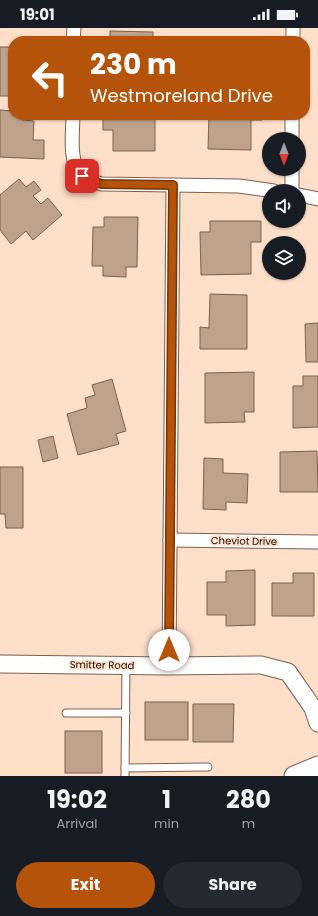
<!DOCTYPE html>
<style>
:root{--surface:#171b24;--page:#242831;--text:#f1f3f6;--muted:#9ea1a6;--accent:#b45309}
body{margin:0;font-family:Poppins,sans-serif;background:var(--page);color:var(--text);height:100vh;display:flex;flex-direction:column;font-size:15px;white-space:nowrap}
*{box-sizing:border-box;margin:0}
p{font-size:13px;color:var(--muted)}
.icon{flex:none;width:22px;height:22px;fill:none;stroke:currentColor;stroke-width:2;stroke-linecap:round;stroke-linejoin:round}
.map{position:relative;height:748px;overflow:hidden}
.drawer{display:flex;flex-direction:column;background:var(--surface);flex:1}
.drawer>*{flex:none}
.hud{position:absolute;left:8px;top:8px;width:302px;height:84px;border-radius:16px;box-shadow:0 1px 3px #0004;background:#b45309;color:#fff;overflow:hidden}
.needle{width:26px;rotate:180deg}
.buttons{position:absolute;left:262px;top:104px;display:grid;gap:8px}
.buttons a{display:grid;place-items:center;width:44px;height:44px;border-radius:50%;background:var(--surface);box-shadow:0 1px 3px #0004;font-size:20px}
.pin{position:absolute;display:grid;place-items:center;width:34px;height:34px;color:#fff;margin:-17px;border-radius:8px;box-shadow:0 2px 6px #0006}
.me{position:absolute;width:44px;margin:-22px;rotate:0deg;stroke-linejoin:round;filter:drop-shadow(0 0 3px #0008)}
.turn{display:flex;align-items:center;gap:14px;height:84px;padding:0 16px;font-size:18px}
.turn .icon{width:52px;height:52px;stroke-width:2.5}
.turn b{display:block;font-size:28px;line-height:34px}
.eta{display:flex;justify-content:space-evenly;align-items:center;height:68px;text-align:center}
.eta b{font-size:24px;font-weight:700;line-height:28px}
.button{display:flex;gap:8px;margin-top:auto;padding:8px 16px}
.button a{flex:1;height:46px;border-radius:24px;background:var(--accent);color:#fff;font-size:16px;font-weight:700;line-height:46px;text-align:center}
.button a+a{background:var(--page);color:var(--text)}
.status{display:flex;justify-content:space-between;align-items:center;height:28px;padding:0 20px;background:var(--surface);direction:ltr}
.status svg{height:11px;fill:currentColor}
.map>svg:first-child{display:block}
.building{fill:#bea28c;stroke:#7b614d}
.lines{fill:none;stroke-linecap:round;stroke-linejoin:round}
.service-casing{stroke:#7a604d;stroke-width:9}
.minor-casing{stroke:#7a604d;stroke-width:15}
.tertiary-casing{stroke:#7a604d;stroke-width:19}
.secondary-casing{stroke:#7a604d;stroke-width:21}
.service{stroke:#fff;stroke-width:7}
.minor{stroke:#fff;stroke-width:13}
.tertiary{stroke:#fff;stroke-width:17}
.secondary{stroke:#fff;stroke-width:19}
.route-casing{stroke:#753606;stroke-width:10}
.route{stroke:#b45309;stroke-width:7}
.labels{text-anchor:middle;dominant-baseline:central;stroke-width:3.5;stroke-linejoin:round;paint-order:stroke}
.street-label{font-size:10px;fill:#130904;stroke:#fee0ca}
</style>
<div class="status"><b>19:01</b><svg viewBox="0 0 49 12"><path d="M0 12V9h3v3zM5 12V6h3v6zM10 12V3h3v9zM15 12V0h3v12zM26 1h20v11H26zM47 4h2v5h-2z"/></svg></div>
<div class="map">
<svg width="318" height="748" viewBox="0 0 318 748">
<rect width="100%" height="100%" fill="#fee0ca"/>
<g class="building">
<path d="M 110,3 L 153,4 L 153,13 L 110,13 Z"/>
<rect x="0" y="19" width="13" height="49"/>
<path d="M 0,82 L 13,83 L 13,87 L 23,87 L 23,92 L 34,93 L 33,112 L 44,112 L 44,131 L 0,129 Z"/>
<path d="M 103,87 L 155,87 L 155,123 L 113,123 L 113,102 L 103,102 Z"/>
<path d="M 209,87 L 262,87 L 262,92 L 251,92 L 251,122 L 208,121 Z"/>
<path d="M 19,151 L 26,159 L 34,153 L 41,162 L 33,168 L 41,176 L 48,170 L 62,187 L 33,212 L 26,203 L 11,216 L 0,202 L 0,167 Z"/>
<path d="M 104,189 L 138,189 L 137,239 L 126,239 L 126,249 L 103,248 L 103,238 L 92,238 L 93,199 L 104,199 Z"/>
<path d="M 210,193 L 261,193 L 261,214 L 251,214 L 251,246 L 201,247 L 200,204 L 210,204 Z"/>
<path d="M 210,266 L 247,267 L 247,321 L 200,321 L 200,299 L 209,300 Z"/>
<path d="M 318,295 L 318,334 L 306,334 L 305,296 Z"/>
<path d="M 254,344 L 254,384 L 244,384 L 245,394 L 205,395 L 205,345 Z"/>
<path d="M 303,348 L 318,348 L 318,399 L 293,400 L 293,358 L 303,358 Z"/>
<path d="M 112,351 L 126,403 L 116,406 L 119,416 L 78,427 L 67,386 L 87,380 L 85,370 L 95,367 L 92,357 Z"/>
<path d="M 53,408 L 58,430 L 43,434 L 38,412 Z"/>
<path d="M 317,423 L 318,464 L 280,464 L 280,424 Z"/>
<path d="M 204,430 L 223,431 L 223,445 L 248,446 L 247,475 L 226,474 L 226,482 L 203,481 Z"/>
<path d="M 0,439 L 23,439 L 23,500 L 6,500 L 5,486 L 0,486 Z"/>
<path d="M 255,542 L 255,597 L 226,598 L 226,587 L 207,587 L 207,554 L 226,554 L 226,543 Z"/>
<path d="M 293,545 L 314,545 L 314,588 L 272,588 L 272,555 L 293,555 Z"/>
<rect x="145" y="674" width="43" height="38"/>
<path d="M 193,676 L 234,676 L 233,714 L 193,714 Z"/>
<rect x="65" y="703" width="37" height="42"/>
</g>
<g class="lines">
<g class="service-casing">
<g id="service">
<path d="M 66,685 L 126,685"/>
<path d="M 125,740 L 208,739"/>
<path d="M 125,748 L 126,637"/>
</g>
</g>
<g class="minor-casing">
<g id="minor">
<path d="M 73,13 L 74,0"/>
<path d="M 293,13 L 293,0"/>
<path d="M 73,87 C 73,104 68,135 82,148 C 88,153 95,154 102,156 L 239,158 L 274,163"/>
<path d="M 292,111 L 292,87"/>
<path d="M 292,163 L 292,141"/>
<path d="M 299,167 L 318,171"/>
<path d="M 170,512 L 318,514"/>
<path d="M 169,638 L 173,157"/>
</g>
</g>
<g class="tertiary-casing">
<path id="tertiary" d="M 0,636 L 169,638 L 261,637 L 288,644 L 313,680 L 318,695"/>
</g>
<g class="secondary-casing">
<path id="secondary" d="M 294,748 L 318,738"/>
</g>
<use href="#service" class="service"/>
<use href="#minor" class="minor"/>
<use href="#tertiary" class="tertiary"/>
<use href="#secondary" class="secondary"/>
</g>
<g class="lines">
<g class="route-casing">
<path id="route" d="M 82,148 L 88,152 L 102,156 L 173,157 L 169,622"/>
</g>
<use href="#route" class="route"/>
</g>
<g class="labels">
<g class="street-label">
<text transform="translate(244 513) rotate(1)">Cheviot Drive</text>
<text transform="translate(102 637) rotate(1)">Smitter Road</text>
</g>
</g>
</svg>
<div class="buttons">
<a><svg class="needle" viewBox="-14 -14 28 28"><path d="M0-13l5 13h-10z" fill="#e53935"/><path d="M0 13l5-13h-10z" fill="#9ea1a6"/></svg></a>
<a><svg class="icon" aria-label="sound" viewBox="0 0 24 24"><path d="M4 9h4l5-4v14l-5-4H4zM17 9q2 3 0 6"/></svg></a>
<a><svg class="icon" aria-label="layers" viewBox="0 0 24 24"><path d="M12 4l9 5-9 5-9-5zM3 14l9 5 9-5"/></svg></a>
</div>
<div class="pin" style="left:82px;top:148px;background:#d93025"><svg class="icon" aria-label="arrive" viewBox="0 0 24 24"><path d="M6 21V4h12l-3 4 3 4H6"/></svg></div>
<svg class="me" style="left:169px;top:622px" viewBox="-20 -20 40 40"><circle r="19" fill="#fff"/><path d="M0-13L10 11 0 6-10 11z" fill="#b45309"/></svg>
<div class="hud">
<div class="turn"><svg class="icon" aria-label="left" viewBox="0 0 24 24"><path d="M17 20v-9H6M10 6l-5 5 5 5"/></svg><div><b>230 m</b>Westmoreland Drive</div></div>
</div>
</div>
<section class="drawer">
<div class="eta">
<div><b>19:02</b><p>Arrival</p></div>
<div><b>1</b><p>min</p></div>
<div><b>280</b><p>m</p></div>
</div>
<div class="button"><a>Exit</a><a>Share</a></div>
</section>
